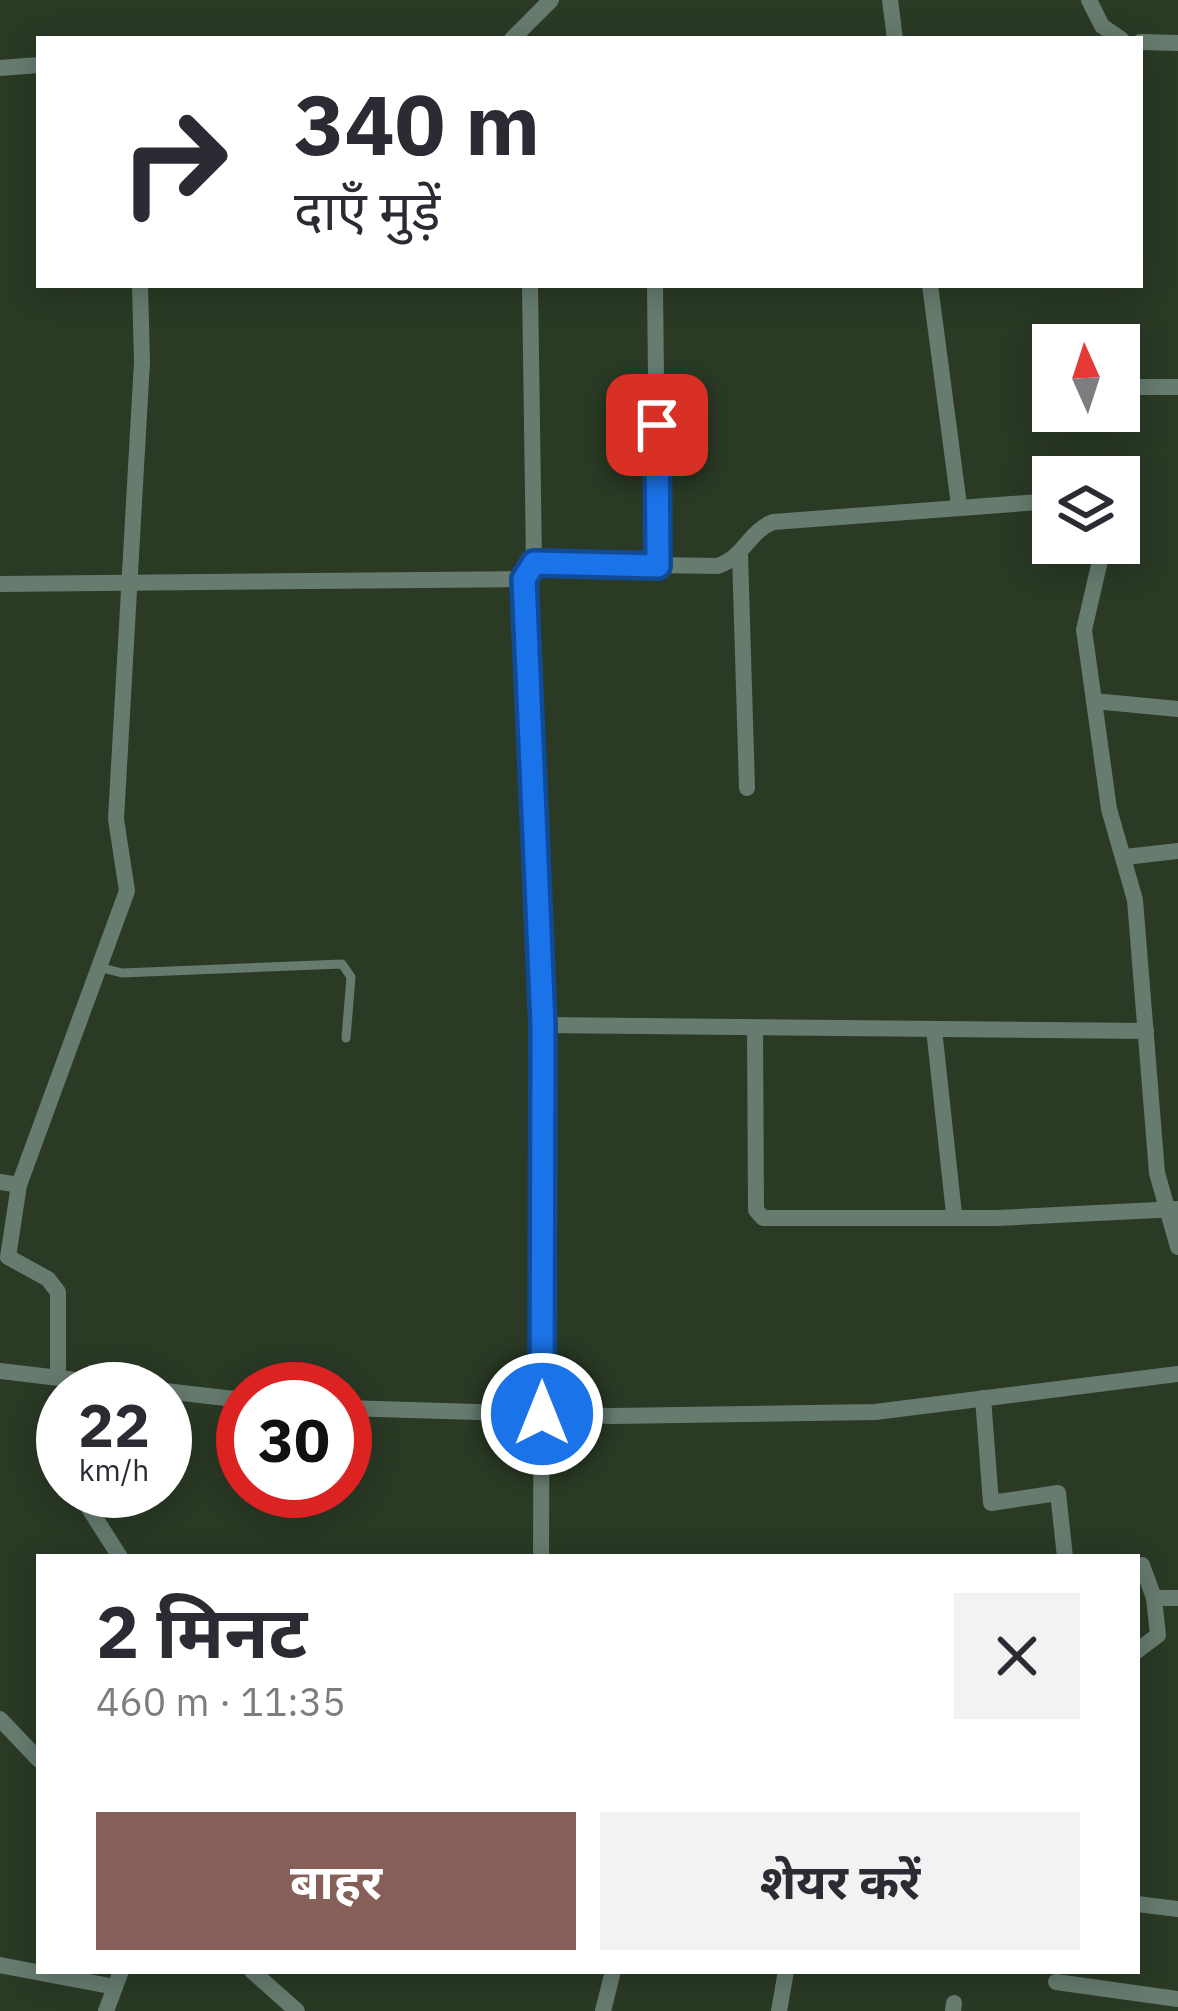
<!DOCTYPE html>
<html lang="hi">
<meta charset="utf-8">
<style>
:root{--surface:#fff;--page:#f2f2f3;--text:#2b2b33;--muted:#7c7c81;--accent:#855f58}
body{margin:0;font-family:"IBM Plex Sans","Noto Sans Devanagari",sans-serif;background:var(--page);color:var(--text);height:100vh;display:flex;flex-direction:column;font-size:45px;white-space:nowrap}
*{box-sizing:border-box;margin:0}
p{font-size:39px;color:var(--muted)}
.icon{flex:none;width:66px;height:66px;fill:none;stroke:currentColor;stroke-width:2;stroke-linecap:round;stroke-linejoin:round}
.map{position:relative;flex:1;overflow:hidden}
.details{position:absolute;left:36px;top:1554px;width:1104px;height:420px;display:flex;flex-direction:column;background:var(--surface);border-radius:0px;box-shadow:0 6px 30px #0003}
.details>*{flex:none}
.banner{position:absolute;left:36px;top:36px;width:1107px;height:252px;border-radius:0px;box-shadow:0 6px 30px #0003;background:#fff;color:var(--text);overflow:hidden}
.needle{width:78px;rotate:357deg}
.controls{position:absolute;left:1032px;top:324px;display:grid;gap:24px}
.controls a{display:grid;place-items:center;width:108px;height:108px;border-radius:0px;background:var(--surface);box-shadow:0 6px 30px #0003;font-size:60px}
.speed{position:absolute;left:36px;top:1362px;display:flex;gap:24px;font-size:60px;font-weight:700;text-align:center}
.speed>*{display:grid;place-content:center;width:156px;height:156px;border-radius:50%;background:var(--surface);box-shadow:0 6px 30px #0003;line-height:1}
.speed small{font-size:30px;font-weight:400}
.speed .limit{border:18px solid #d22;background:#fff;color:#111}
.pin{position:absolute;display:grid;place-items:center;width:102px;height:102px;color:#fff;margin:-51px;border-radius:24px;box-shadow:0 6px 18px #0006}
.me{position:absolute;width:132px;margin:-66px;rotate:0deg;stroke-linejoin:round;filter:drop-shadow(0 0 9px #0008)}
.turn{display:flex;align-items:center;gap:42px;height:252px;padding:0 60px;font-size:54px}
.turn .icon{width:156px;height:156px;stroke-width:2.5}
.turn b{display:block;font-size:84px;line-height:102px}
.round{display:grid;place-items:center;flex:none;width:126px;height:126px;border-radius:0px;background:var(--page)}
.overview{display:flex;align-items:center;justify-content:space-between;height:204px;padding:0 60px}
h1{font-size:72px;font-weight:700;line-height:90px}
.cta{display:flex;gap:24px;margin-top:auto;padding:24px 60px}
.cta a{flex:1;height:138px;border-radius:0px;background:var(--accent);color:#fff;font-size:48px;font-weight:700;line-height:138px;text-align:center}
.cta a+a{background:var(--page);color:var(--text)}
.map>svg:first-child{display:block}
.lines{fill:none;stroke-linecap:round;stroke-linejoin:round}
.lane{stroke:#677c6f;stroke-width:9}
.street{stroke:#677c6f;stroke-width:16}
.route-casing{stroke:#114b97;stroke-width:30}
.route{stroke:#1a73e8;stroke-width:21}
</style>
<div class="map">
<svg width="1178" height="2011" viewBox="0 0 1178 2011">
<rect width="100%" height="100%" fill="#2a3a25"/>
<g class="lines">
<path class="lane" d="M 102,968 L 122,973 L 342,964 L 351,977 L 346,1038"/>
<g class="street">
<path d="M 890,0 L 895,39"/>
<path d="M 1089,0 L 1102,26 L 1121,39"/>
<path d="M 512,39 L 551,0"/>
<path d="M 1140,42 L 1178,43"/>
<path d="M 0,68 L 39,65"/>
<path d="M 530,285 L 534,563"/>
<path d="M 655,285 L 658,565"/>
<path d="M 930,285 L 959,505"/>
<path d="M 1130,387 L 1178,387"/>
<path d="M 1104,543 L 1084,630 L 1094,701 L 1178,709"/>
<path d="M 740,554 L 747,788"/>
<path d="M 524,579 L 543,1025 L 541,1557"/>
<path d="M 0,584 L 524,579 L 534,563 L 717,566 C 744,558 748,532 773,522 L 1053,501"/>
<path d="M 1094,701 L 1109,809 L 1135,900 L 1157,1173 L 1178,1247"/>
<path d="M 1125,857 L 1178,851"/>
<path d="M 543,1025 L 1146,1031"/>
<path d="M 755,1028 L 756,1210 L 763,1218 L 998,1218 L 1178,1209"/>
<path d="M 934,1029 L 954,1214"/>
<path d="M 0,1182 L 19,1185 L 127,891 L 116,819 L 142,362 L 140,285"/>
<path d="M 19,1185 L 8,1257 L 48,1279 L 58,1292 L 58,1377"/>
<path d="M 0,1371 L 151,1389"/>
<path d="M 165,1391 L 243,1400"/>
<path d="M 983,1398 L 991,1503 L 1058,1493 L 1065,1557"/>
<path d="M 345,1408 L 613,1416 L 875,1412 L 1178,1374"/>
<path d="M 78,1491 L 120,1557"/>
<path d="M 1137,1566 L 1142,1565 L 1154,1598 L 1158,1635 L 1137,1651"/>
<path d="M 1154,1598 L 1178,1598"/>
<path d="M 0,1719 L 39,1760"/>
<path d="M 1137,1904 L 1178,1909"/>
<path d="M 0,1965 L 115,1987"/>
<path d="M 252,1971 L 297,2011"/>
<path d="M 1056,1982 L 1178,1999"/>
<path d="M 106,2011 L 121,1971"/>
<path d="M 603,2011 L 613,1971"/>
<path d="M 779,2011 L 786,1971"/>
<path d="M 953,2011 L 954,2003"/>
</g>
</g>
<g class="lines">
<g class="route-casing">
<path id="route" d="M 542,1414 L 543,1025 L 524,579 L 534,563 L 658,566 L 657,425"/>
</g>
<use href="#route" class="route"/>
</g>
</svg>
<div class="controls">
<a><svg class="needle" viewBox="-14 -14 28 28"><path d="M0-13l5 13h-10z" fill="#e53935"/><path d="M0 13l5-13h-10z" fill="#7c7c81"/></svg></a>
<a><svg class="icon" aria-label="layers" viewBox="0 0 24 24"><path d="M12 4l9 5-9 5-9-5zM3 14l9 5 9-5"/></svg></a>
</div>
<div class="speed"><div>22<small>km/h</small></div><div class="limit">30</div></div>
<div class="pin" style="left:657px;top:425px;background:#d93025"><svg class="icon" aria-label="arrive" viewBox="0 0 24 24"><path d="M6 21V4h12l-3 4 3 4H6"/></svg></div>
<svg class="me" style="left:542px;top:1414px" viewBox="-20 -20 40 40"><circle r="17" fill="#1a73e8" stroke="#fff" stroke-width="3"/><path d="M0-11L8 9 0 5-8 9z" fill="#fff"/></svg>
<div class="banner">
<div class="turn"><svg class="icon" aria-label="right" viewBox="0 0 24 24"><path d="M7 20v-9h11M14 6l5 5-5 5"/></svg><div><b>340 m</b>दाएँ मुड़ें</div></div>
</div>
<section class="details">
<div class="overview"><div><h1>2 मिनट</h1><p>460 m · 11:35</p></div><a class="round"><svg class="icon" aria-label="close" viewBox="0 0 24 24"><path d="M6 6l12 12M18 6L6 18"/></svg></a></div>
<div class="cta"><a>बाहर</a><a>शेयर करें</a></div>
</section>
</div>
